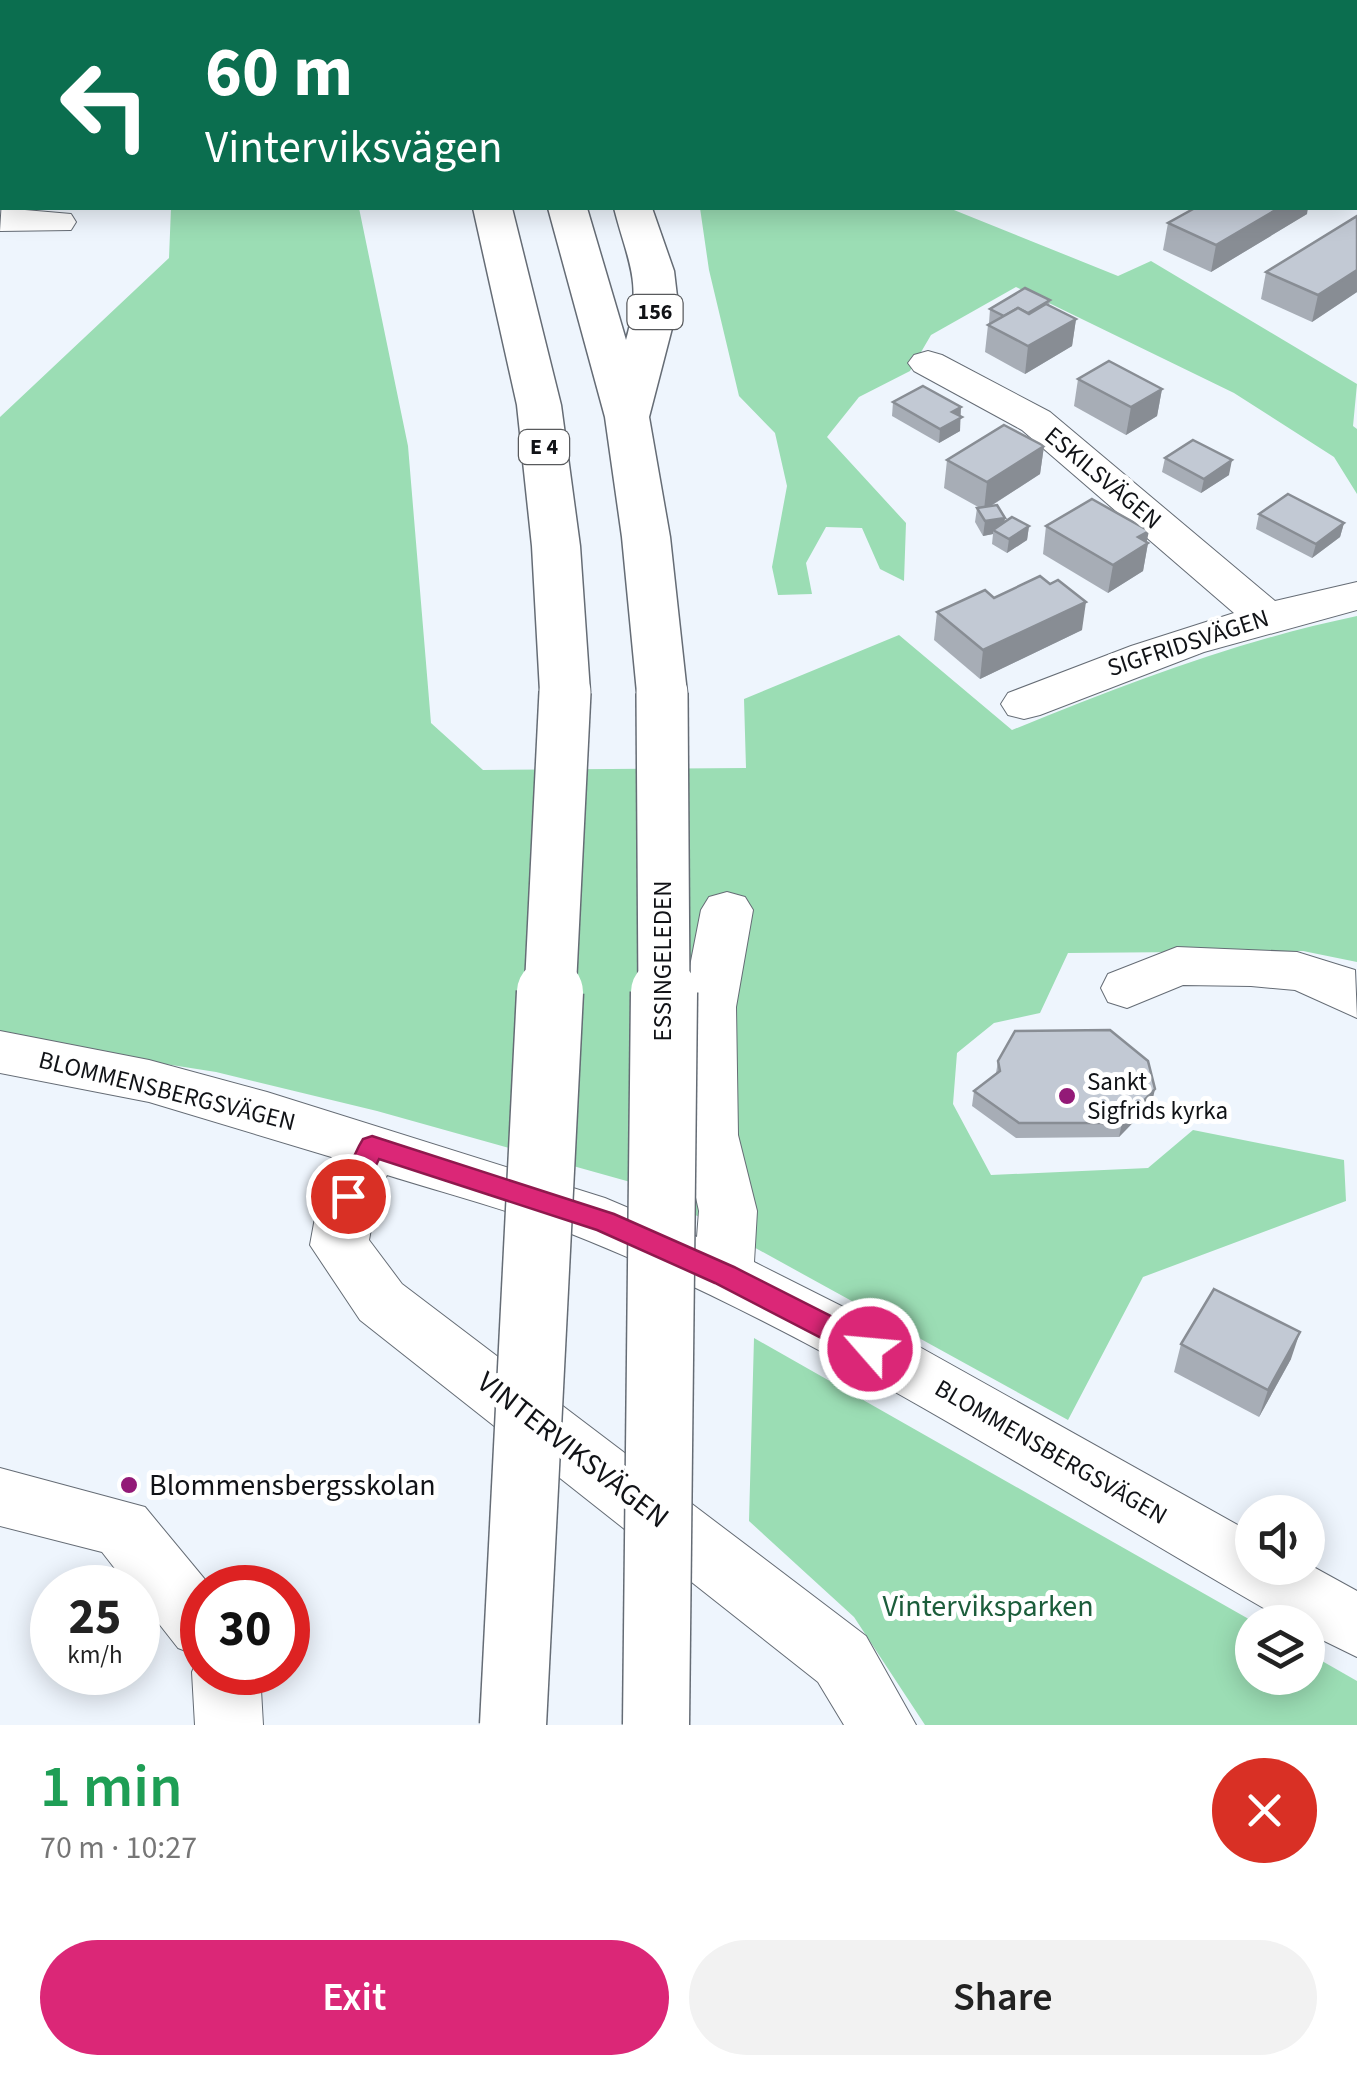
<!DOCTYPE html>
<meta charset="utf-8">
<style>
:root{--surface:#fff;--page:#f2f2f2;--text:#222;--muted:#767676;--accent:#db2777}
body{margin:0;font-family:"Source Sans 3",sans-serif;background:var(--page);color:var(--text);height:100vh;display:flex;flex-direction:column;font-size:38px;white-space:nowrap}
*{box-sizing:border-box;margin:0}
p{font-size:32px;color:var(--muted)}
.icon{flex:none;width:55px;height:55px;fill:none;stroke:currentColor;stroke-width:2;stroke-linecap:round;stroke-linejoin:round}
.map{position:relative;height:1725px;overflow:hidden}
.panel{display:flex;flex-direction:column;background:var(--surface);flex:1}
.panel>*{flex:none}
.hud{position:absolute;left:0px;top:0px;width:1358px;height:210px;box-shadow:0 5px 25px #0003;background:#0b6e4f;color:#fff;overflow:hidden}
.buttons{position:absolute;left:1235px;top:1495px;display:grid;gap:20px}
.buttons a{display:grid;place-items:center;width:90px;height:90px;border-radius:50%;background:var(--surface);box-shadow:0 5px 25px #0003;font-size:50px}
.speed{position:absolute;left:30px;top:1565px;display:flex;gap:20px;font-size:50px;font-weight:700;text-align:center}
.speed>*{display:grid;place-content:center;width:130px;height:130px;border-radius:50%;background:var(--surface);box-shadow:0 5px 25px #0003;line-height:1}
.speed small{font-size:25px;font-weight:400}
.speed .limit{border:15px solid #d22;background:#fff;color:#111}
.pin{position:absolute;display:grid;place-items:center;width:85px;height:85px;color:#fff;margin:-42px;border:5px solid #fff;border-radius:50%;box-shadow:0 2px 10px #0007}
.me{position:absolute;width:110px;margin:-55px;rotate:297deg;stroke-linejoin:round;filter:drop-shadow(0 0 8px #0008)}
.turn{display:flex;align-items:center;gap:35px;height:210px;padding:0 40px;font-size:45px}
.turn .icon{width:130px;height:130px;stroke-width:2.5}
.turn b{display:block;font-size:70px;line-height:85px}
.round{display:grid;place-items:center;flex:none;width:105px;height:105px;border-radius:52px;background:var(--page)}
.headline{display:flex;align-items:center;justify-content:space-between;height:170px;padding:0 40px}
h1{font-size:60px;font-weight:600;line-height:75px;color:#1e9e55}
.button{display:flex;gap:20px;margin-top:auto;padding:20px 40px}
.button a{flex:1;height:115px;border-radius:60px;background:var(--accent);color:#fff;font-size:40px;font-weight:600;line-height:115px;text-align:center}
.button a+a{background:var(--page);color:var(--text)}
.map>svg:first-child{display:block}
.green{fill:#9bddb4}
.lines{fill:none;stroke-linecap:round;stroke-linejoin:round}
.minor-casing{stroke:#656c75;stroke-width:2}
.highway-casing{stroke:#656c75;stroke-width:3}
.minor{fill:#fff;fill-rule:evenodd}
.highway{fill:#fff;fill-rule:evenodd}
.highway-bridge-far1-casing{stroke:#656c75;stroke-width:54;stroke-linecap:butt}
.highway-bridge-casing{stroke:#656c75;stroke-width:69;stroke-linecap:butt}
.highway-bridge-far1{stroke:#fff;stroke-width:51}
.highway-bridge{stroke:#fff;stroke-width:66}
.wall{fill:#a7adb6}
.shaded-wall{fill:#888d94}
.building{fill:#c2c9d4;stroke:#888d94;stroke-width:2.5}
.route{fill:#db2777;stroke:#8e194d;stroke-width:2.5}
.poi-dot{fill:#931a77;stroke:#fff;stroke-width:4}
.labels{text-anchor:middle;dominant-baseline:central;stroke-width:10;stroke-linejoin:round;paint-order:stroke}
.shield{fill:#fff;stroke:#585a5d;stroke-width:2.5}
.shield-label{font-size:22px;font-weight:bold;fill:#111317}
.street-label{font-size:25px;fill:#111317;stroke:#fff}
.poi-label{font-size:25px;fill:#111317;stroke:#fff;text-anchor:start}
.near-street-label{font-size:30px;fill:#111317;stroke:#fff}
.near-poi-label{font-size:30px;fill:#111317;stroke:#fff;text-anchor:start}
.near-park-label{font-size:30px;fill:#1c5d3b;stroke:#fff}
</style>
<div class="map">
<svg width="1357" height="1725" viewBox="0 0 1357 1725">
<rect width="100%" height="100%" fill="#eef5fd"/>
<g class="green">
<path d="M 171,208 L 359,208 L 408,446 L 431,723 L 483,770 L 746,768 L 744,699 L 899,635 L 1012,730 C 1129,683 1233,642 1357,616 L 1357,962 L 1303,951 L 1068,953 L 1040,1013 L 994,1023 L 957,1053 L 953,1104 L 991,1175 L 1148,1168 L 1193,1130 L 1344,1160 L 1346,1201 L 1143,1277 L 1068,1420 L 641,1185 L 377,1111 L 216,1072 L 0,1038 L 0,417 L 169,258 Z"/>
<path d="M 700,208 L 949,208 L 1118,276 L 1151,261 L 1357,384 L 1353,426 L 1357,429 L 1357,494 L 1334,457 L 1234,393 L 1016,287 L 931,335 L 910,371 L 859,397 L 827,437 L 906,523 L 904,581 L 880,569 L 862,528 L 826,527 L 806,563 L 812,594 L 778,595 L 772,567 L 787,486 L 775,433 L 739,396 L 709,270 Z"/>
<path d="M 754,1338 L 1254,1622 L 1252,1678 L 1308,1678 L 1308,1653 L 1357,1681 L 1357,1725 L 925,1725 L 854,1617 L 749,1521 Z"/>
</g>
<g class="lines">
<g class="minor-casing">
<g id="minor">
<path d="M 862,0 L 897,0 L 899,2 L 864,2 Z"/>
<rect x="0" y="58" width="2" height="20"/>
<path d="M 1355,173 L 1357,174 L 1357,196 L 1355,195 Z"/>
<path d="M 2,200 L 2,208 L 71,214 L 76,222 L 71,230 L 0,231 Z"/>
<path d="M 928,351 L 942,355 L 1050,412 L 1275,601 L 1357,582 L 1357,610 L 1204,652 L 1040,715 L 1024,719 L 1008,715 L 1001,704 L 1008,693 L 1131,646 L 1234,613 L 1022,430 L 914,371 L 908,363 L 914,355 Z"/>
<path d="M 727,892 L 745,897 L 753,910 L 736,1007 L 738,1135 L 757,1211 L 754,1262 L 891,1331 L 1252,1533 L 1252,1568 L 1308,1568 L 1308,1564 L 1357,1591 L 1357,1657 L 1308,1633 L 1308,1622 L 1288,1622 C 1059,1492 835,1341 589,1241 C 524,1214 454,1196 387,1175 L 377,1196 L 369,1240 L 402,1284 L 866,1636 L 916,1725 L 844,1725 L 818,1682 L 360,1320 L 310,1245 L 319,1196 L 338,1159 L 149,1102 L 0,1073 L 0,1031 L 149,1060 L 267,1092 L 605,1198 L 697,1237 L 699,1211 L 682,1135 L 682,1007 L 701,910 L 709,897 Z"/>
<path d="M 1177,947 L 1297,952 L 1355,970 L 1357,1018 L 1295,990 L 1251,986 L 1183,985 L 1127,1008 L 1108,1002 L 1101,988 L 1108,974 Z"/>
<path d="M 0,1468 L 145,1507 L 212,1588 L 202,1588 L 202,1672 L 260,1672 L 263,1725 L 195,1725 L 192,1672 L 199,1656 L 178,1648 L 138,1597 L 138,1588 L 130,1588 L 102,1552 L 0,1526 Z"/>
</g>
</g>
<g class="highway-casing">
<g id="highway">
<path d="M 336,0 L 371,0 L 372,2 L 338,2 Z"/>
<path d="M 391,0 L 425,0 L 426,2 L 392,2 Z"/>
<path d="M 457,0 L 492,0 L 493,2 L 459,2 Z"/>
<path d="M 518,0 L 552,0 L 553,2 L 519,2 Z"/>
<path d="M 473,208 L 512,208 L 561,405 L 580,546 L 590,692 L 583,704 L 565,709 L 547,704 L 540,692 L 532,546 L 517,405 Z"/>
<path d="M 548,208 L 587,208 L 626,340 C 643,281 628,263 614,208 L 652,208 L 674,271 L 678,305 L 649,417 L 670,537 L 687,693 L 680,705 L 662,710 L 644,705 L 637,693 L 622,537 L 605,417 Z"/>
</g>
</g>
<use href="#minor" class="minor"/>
<use href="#highway" class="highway"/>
<g class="highway-bridge-far1-casing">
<g id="highway-bridge-far1">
<path d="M 662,693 L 664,995"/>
<path d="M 550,995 L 565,692"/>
</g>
</g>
<g class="highway-bridge-casing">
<g id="highway-bridge">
<path d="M 513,1725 L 550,992"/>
<path d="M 656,1725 L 664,992"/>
</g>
</g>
<use href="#highway-bridge-far1" class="highway-bridge-far1"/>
<use href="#highway-bridge" class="highway-bridge"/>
</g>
<g class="wall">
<path d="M 20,0 L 105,0 L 104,2 L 20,2 Z"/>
<path d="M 704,0 L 811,0 L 808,2 L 704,2 Z"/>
<rect x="942" y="0" width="153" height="2"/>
<path d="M 1307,214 L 1211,272 L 1163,250 L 1168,223 Z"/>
<path d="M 1357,216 L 1357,292 L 1312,322 L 1261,299 L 1266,272 Z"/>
<path d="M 1050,300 L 1049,306 L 1076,319 L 1072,346 L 1025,374 L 985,352 L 988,325 L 990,324 L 989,323 L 990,309 Z"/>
<path d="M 1078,379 L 1162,389 L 1157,416 L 1126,435 L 1074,406 Z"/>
<path d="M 893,402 L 960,416 L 960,431 L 939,443 L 892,416 Z"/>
<path d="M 1044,446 L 1040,474 L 991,506 L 1005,518 L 1004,522 L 1029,526 L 1027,540 L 1007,553 L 992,544 L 993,534 L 983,536 L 975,522 L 977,508 L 980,508 L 944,488 L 947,460 Z"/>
<path d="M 1165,458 L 1229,475 L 1201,493 L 1162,472 Z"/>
<path d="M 1259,514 L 1344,523 L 1340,537 L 1312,558 L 1256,529 Z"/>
<path d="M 1046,526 L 1147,542 L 1148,543 L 1143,571 L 1108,593 L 1043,554 Z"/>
<path d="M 994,598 L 1082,630 L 980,679 L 934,640 L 937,612 Z"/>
<path d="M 998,1061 L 1152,1103 L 1119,1137 L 1016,1138 L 972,1106 L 974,1091 L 996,1073 Z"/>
<path d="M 1181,1344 L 1291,1359 L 1259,1417 L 1174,1372 Z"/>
</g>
<g class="shaded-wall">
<path d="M 745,0 L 811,0 L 808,2 L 745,2 Z"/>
<path d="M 1279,208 L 1308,208 L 1307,214 L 1211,272 L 1216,245 Z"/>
<path d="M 1357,270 L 1357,292 L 1312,322 L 1318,295 Z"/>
<path d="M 1076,319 L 1072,346 L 1025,374 L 1028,346 Z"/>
<path d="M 1162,389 L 1157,416 L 1126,435 L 1131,407 Z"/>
<path d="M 961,407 L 960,431 L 939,443 L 940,429 L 952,412 Z"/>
<path d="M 1044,446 L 1040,474 L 984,510 L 987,482 Z"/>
<path d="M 1232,460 L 1229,475 L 1201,493 L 1204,479 Z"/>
<path d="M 1005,518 L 1003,532 L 993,530 L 993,534 L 983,536 L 985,521 Z"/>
<path d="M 1344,523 L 1340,537 L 1312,558 L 1316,544 Z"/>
<path d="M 1029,526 L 1027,540 L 1007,553 L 1009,539 Z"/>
<path d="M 1149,531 L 1146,545 L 1148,543 L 1143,571 L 1108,593 L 1113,565 L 1138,537 Z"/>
<path d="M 1086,602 L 1082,630 L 980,679 L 983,650 Z"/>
<path d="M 1155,1089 L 1152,1103 L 1119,1137 L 1122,1123 Z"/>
<path d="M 1300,1332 L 1291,1359 L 1259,1417 L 1268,1390 Z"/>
</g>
<g class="building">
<path d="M 881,0 L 925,0 L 930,2 L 875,2 Z"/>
<path d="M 1032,0 L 1094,0 L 1089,2 L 1038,2 Z"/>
<path d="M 1195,208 L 1279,208 L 1216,245 L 1168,223 Z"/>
<path d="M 1357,216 L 1357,270 L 1318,295 L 1266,272 Z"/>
<path d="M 1025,288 L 1050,300 L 1028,313 L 1018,308 L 1004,316 L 990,309 Z"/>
<path d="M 1046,304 L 1076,319 L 1028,346 L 988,325 L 1018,308 L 1029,314 Z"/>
<path d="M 1109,361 L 1162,389 L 1131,407 L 1078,379 Z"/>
<path d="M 923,386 L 961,407 L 952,412 L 962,417 L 940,429 L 893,402 Z"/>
<path d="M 1004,425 L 1044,446 L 987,482 L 947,460 Z"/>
<path d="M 1193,440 L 1232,460 L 1204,479 L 1165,458 Z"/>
<path d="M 1288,494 L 1344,523 L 1316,544 L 1259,514 Z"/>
<path d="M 1092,499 L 1149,531 L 1138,537 L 1148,543 L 1113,565 L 1046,526 Z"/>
<path d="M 997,505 L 1005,518 L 985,521 L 977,508 Z"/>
<path d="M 1012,517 L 1029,526 L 1009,539 L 993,530 Z"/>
<path d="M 1040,576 L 1050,584 L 1058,580 L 1086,602 L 983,650 L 937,612 L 985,590 L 994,598 Z"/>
<path d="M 1110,1030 L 1148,1061 L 1155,1089 L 1122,1123 L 1019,1123 L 974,1091 L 1000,1071 L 998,1061 L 1015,1031 Z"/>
<path d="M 1214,1289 L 1300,1332 L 1268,1390 L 1181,1344 Z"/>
</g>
<path class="route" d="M 372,1136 L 614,1214 L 734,1267 L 880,1341 L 884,1349 L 880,1358 L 870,1361 L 860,1358 L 715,1283 L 597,1230 L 379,1159 L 358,1203 L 348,1206 L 339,1203 L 335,1196 L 359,1146 L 363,1139 Z"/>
<g class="poi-dot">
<circle cx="1067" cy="1096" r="10"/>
<circle cx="129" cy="1485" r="10"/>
</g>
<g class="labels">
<g class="shield">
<rect x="627.5" y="295" width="55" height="34" rx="8"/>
<rect x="519" y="430" width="50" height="34" rx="8"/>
</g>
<g class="shield-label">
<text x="655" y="312">156</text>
<text x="544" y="447">E 4</text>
</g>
<g class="street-label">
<text transform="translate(1103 478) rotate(40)">ESKILSVÄGEN</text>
<text transform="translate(1188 643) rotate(-18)">SIGFRIDSVÄGEN</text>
<text transform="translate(663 961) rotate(-90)">ESSINGELEDEN</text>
<text transform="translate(167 1091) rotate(14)">BLOMMENSBERGSVÄGEN</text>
<text transform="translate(1051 1452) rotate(30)">BLOMMENSBERGSVÄGEN</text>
</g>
<g class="poi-label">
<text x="1087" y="1082">Sankt<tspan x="1087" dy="29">Sigfrids kyrka</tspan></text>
</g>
<g class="near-street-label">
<text transform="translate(573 1450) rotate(38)">VINTERVIKSVÄGEN</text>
</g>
<g class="near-poi-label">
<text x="149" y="1485">Blommensbergsskolan</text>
</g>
<g class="near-park-label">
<text x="988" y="1606">Vinterviksparken</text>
</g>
</g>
</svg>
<div class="buttons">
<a><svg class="icon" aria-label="sound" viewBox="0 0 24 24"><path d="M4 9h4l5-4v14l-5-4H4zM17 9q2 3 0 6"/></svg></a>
<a><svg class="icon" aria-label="layers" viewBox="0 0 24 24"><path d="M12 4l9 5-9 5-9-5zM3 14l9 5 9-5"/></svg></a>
</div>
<div class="speed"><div>25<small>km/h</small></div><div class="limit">30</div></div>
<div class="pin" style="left:348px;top:1196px;background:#d93025"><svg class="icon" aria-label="arrive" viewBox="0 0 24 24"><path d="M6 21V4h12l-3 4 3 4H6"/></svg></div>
<svg class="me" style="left:870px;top:1349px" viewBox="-20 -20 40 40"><circle r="17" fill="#db2777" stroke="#fff" stroke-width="3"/><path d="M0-11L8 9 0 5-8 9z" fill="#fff"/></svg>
<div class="hud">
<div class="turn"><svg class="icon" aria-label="left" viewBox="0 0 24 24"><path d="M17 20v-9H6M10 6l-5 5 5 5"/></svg><div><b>60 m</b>Vinterviksvägen</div></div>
</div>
</div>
<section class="panel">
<div class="headline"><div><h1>1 min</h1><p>70 m · 10:27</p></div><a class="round" style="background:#d93025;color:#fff"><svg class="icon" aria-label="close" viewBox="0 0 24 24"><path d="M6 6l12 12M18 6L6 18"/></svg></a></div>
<div class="button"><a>Exit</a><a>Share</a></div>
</section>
